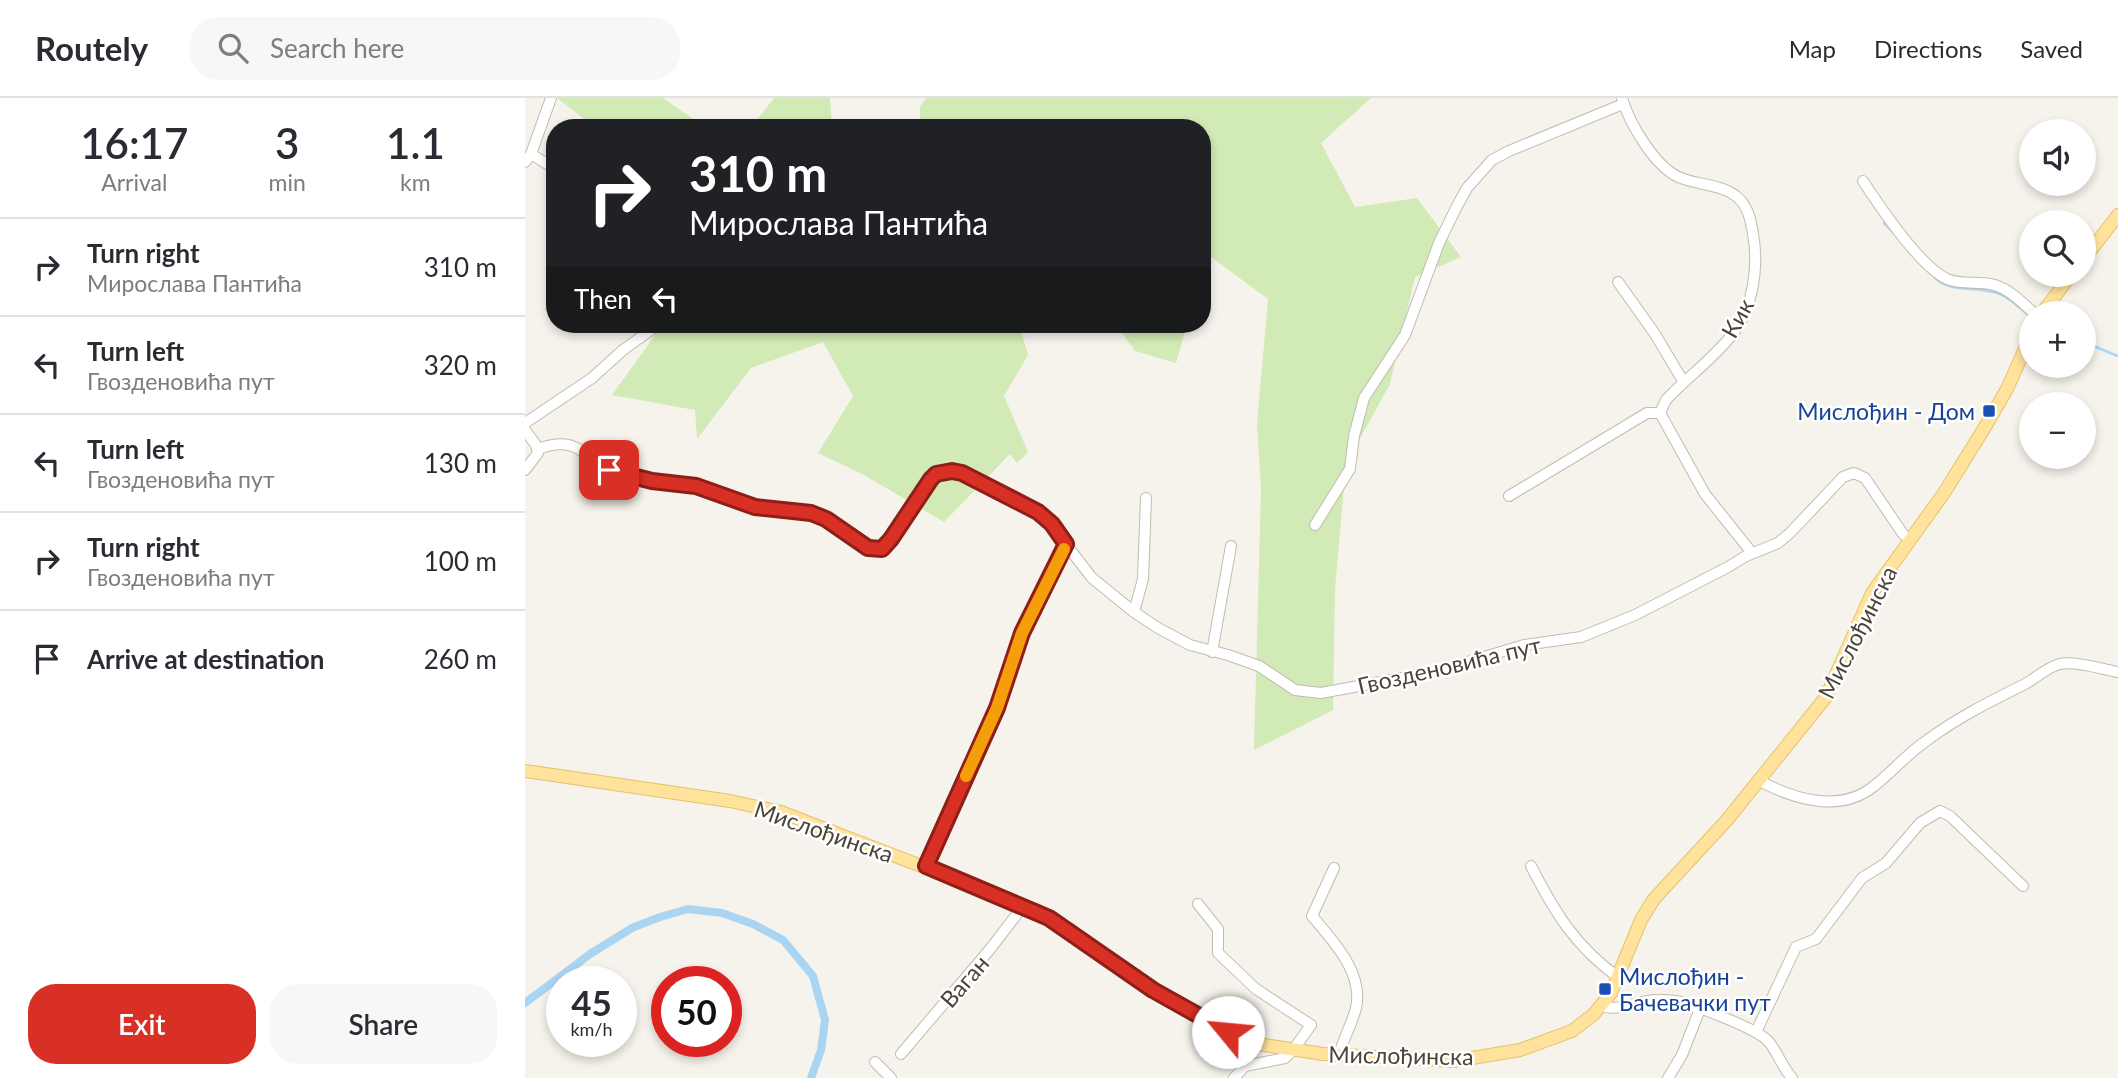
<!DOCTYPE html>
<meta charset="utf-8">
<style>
:root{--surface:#fff;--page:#f7f7f7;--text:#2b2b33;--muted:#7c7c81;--line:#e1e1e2;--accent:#d93025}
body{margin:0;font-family:Lato,sans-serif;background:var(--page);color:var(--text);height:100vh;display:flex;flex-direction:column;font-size:26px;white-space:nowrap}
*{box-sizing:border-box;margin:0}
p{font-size:23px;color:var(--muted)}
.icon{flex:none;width:38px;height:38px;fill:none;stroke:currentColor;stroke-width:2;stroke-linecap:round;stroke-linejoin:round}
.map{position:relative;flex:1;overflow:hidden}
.drawer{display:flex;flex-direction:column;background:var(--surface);width:525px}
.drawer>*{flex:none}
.guide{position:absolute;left:21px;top:21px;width:665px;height:214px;border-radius:28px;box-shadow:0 4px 10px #0003;background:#202124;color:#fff;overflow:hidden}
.tools{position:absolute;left:1494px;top:21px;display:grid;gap:14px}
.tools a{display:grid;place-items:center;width:77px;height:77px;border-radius:50%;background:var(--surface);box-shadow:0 4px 10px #0003;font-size:35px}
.speed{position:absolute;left:21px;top:868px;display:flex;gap:14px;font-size:35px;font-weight:700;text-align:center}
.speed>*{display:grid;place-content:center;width:91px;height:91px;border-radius:50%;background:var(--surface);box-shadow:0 4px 10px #0003;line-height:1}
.speed small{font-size:18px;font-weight:400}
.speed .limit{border:10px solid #d22;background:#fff;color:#111}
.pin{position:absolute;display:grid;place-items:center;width:60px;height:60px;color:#fff;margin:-30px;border-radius:14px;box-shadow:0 4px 10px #0006}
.me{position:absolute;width:77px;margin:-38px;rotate:298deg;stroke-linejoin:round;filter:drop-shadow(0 0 5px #0008)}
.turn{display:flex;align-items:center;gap:24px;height:147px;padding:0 28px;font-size:32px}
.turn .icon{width:91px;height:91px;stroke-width:2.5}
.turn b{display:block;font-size:49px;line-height:60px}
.then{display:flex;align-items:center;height:66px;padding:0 28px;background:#0003;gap:14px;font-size:26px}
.eta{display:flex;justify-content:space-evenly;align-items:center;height:119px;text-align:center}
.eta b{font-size:42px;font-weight:600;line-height:49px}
.action{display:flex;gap:14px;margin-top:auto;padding:14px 28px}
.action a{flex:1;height:80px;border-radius:28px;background:var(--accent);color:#fff;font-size:28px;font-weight:600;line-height:80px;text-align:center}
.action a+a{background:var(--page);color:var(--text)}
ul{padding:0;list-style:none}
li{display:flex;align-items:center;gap:21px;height:98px;padding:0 28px;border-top:2px solid var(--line)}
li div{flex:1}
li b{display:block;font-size:26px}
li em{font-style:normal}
header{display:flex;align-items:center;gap:42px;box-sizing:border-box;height:98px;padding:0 35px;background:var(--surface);border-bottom:2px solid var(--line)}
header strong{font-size:33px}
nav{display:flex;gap:38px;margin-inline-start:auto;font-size:24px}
.search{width:490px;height:63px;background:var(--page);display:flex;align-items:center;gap:18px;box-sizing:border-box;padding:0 24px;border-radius:28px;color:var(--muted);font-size:26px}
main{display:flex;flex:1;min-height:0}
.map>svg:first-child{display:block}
.green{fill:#d2eab5}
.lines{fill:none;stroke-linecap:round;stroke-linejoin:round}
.stream{stroke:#a9d4f2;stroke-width:2.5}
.canal{stroke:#a9d4f2;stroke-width:8}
.minor-casing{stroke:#c2bbae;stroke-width:12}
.major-casing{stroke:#e6c16a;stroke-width:14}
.minor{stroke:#fff;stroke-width:10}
.major{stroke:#ffe39c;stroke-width:12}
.route-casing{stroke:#8d1f18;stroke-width:18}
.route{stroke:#d93025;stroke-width:12}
.slow{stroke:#f59e0b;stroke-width:12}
.transit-dot{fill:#1a4fb4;stroke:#fff;stroke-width:2.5}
.labels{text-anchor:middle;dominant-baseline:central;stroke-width:5;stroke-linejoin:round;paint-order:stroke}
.street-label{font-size:23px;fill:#4b4439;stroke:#fff}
.transit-label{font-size:23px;fill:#164399;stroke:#fff;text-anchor:end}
</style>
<header>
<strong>Routely</strong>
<div class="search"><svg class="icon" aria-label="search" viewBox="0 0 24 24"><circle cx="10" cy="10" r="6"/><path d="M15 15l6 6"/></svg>Search here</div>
<nav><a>Map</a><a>Directions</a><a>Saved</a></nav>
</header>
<main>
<section class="drawer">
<div class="eta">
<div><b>16:17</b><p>Arrival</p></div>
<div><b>3</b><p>min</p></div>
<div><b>1.1</b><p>km</p></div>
</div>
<ul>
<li><svg class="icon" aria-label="right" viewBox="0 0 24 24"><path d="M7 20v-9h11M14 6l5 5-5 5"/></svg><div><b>Turn right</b><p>Мирослава Пантића</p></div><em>310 m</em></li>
<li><svg class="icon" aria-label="left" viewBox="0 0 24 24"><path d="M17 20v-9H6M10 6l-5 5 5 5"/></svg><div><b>Turn left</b><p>Гвозденовића пут</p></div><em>320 m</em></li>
<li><svg class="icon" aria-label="left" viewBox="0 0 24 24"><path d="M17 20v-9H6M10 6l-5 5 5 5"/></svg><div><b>Turn left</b><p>Гвозденовића пут</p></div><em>130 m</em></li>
<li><svg class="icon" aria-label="right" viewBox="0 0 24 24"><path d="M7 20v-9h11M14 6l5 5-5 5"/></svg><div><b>Turn right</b><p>Гвозденовића пут</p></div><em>100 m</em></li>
<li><svg class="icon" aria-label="arrive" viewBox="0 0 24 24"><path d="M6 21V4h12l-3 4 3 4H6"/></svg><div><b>Arrive at destination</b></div><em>260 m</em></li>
</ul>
<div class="action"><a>Exit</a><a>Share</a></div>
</section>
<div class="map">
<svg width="1593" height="980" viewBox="0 0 1593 980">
<rect width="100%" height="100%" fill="#f6f3ec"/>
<g class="green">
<path d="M 32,0 L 138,0 L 181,30 L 71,30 Z"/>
<path d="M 249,0 L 305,0 L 307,30 L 218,30 L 228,27 Z"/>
<path d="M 401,0 L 846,0 L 796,45 L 830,109 L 892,100 L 936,159 L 890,179 L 865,286 L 821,366 L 810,491 L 808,612 L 729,652 L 736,391 L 732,326 L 743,201 L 682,156 L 677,171 L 677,30 L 395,30 L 395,9 Z"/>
<path d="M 138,226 L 494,226 L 503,257 L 479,298 L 503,354 L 492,365 L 485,356 L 419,424 L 339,377 L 293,355 L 328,298 L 298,244 L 226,270 L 172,341 L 170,312 L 87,297 Z"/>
<path d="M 591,226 L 662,226 L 651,265 L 610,253 Z"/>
</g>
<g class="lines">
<g class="stream">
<path d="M 1359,125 L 1369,135"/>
<path d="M 1409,179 C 1426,197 1455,186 1477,197 C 1486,201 1495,210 1503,217"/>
<path d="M 1559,244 L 1593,258"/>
</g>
<path class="canal" d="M 0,905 L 65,856 L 107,830 L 135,819 L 163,811 L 197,815 L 228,826 L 258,842 L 288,878 L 300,922 L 296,952 L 286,980"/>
<g class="minor-casing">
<g id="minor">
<path d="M 1097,0 C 1104,25 1131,71 1156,80 C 1173,87 1195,86 1211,98 C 1223,107 1226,123 1228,136 C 1234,169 1228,212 1206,238 C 1187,262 1161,280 1141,302 L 1135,315 L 1180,396 L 1227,455"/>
<path d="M 6,56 L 30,71"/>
<path d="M 0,64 L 6,56 L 26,0"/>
<path d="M 1338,83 C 1355,109 1395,168 1422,181 C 1436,187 1451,183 1465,186 C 1483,189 1496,204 1509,215"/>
<path d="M 1093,184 L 1130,236 L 1158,283"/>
<path d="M 0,325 L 67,280 L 98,252 L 134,226"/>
<path d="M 0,332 L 11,347 L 13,355 L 0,372"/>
<path d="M 13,351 C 58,335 58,364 95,376 C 120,383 145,381 170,387 C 190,393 210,404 230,409 C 251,415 274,409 294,418 C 310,425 339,454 354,451 C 360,450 363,445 366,441 L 406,381 L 420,374 L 437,375 L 520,419 L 567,480 L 609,514 L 633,530 L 665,547 L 703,557 L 734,568 L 770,592 L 796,595 L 909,574 L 999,547 L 1056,539 L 1110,517 L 1203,469 L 1221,458 L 1253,445 L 1265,435 L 1318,379 L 1329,375 L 1340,380 L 1378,436 L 1384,441"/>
<path d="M 984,398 L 1122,315 L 1135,315"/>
<path d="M 790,427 L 825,371 L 829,338 L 839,300 L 880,237 L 914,145 L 931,110 L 942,90 L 967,62 L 984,53 L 1098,6"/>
<path d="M 609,514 L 618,481 L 621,400"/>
<path d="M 687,554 L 706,448"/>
<path d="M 1233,682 C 1268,701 1315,716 1349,688 C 1367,674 1382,656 1401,643 C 1432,620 1464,604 1498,587 C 1510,581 1522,569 1535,566 C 1552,563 1576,571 1593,574"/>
<path d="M 401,768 L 472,610 L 497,535 L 541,446"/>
<path d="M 1006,768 C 1030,815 1050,848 1094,880"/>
<path d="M 809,770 L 787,818 C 808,843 839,875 831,910 C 827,926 818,941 814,957"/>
<path d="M 673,806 L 693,831 L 693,855 L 731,891 L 786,927 L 768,952 L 760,960 L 720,968 L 709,980"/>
<path d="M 1076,908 C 1092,914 1112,903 1129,902 C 1136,902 1143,902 1150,903 C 1168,906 1233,931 1244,944 C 1253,955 1257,969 1267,980"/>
<path d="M 1231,934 L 1271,849 L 1291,841 L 1337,780 L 1361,765 L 1395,725 L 1415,713 L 1425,718 L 1498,788"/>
<path d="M 376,956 L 466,850 L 499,807"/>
<path d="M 350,964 L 366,980"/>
<path d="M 1143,980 L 1157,957 L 1175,911"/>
</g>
</g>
<g class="major-casing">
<g id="major">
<path d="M 1559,161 L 1593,117"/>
<path d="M 1517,215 L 1546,177"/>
<path d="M 0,673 L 205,703 L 256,714 L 513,813 L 544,832 L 642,901 L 703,934 L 733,946 L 798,956 L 929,963 L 995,952 L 1047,933 L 1069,916 L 1086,895 L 1116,822 L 1129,801 L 1202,722 L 1301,599 L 1347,495 L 1419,395 L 1460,329 L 1482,291 L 1507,235"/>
</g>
</g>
<use href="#minor" class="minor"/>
<use href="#major" class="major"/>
</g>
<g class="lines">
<g class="route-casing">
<path id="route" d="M 84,372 L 127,383 L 171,388 L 230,409 L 286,415 L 301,421 L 343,450 L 357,451 L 366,441 L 406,381 L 411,376 L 427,373 L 437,375 L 513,414 L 527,426 L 541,446 L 497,535 L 472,610 L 401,768 L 524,820 L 628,892 L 703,934"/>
</g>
<use href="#route" class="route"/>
<path class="slow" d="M 441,678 L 472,610 L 497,535 L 539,451"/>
</g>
<g class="transit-dot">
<rect x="1457" y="306" width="14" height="14" rx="3.5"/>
<rect x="1073" y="884" width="14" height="14" rx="3.5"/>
</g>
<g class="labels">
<g class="street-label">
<text transform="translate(1212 220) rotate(-61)">Кик</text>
<text transform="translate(1332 534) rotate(-63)">Мислођинска</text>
<text transform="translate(924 567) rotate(-13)">Гвозденовића пут</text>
<text transform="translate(299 733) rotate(19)">Мислођинска</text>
<text transform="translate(439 883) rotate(-49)">Ваган</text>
<text transform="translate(876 957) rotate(1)">Мислођинска</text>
</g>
<g class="transit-label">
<text x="1450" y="313">Мислођин - Дом</text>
<text x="1094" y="878" text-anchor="start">Мислођин -<tspan x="1094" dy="26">Бачевачки пут</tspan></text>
</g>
</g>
</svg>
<div class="tools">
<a><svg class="icon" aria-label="sound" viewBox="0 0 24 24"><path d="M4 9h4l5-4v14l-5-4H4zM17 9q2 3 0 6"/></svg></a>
<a><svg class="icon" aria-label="search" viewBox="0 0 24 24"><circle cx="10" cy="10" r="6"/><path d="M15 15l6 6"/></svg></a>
<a>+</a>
<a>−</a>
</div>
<div class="speed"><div>45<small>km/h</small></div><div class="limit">50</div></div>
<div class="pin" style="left:84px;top:372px;background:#d93025"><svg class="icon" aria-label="arrive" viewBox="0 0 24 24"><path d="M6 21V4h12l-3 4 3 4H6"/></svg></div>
<svg class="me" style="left:703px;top:934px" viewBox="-20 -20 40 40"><circle r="19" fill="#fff"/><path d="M0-13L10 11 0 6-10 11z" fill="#d93025"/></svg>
<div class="guide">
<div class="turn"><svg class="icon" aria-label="right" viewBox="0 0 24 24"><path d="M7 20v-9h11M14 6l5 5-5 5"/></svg><div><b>310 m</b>Мирослава Пантића</div></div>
<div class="then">Then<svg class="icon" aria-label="left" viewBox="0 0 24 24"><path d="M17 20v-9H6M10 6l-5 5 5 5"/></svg></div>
</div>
</div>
</main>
